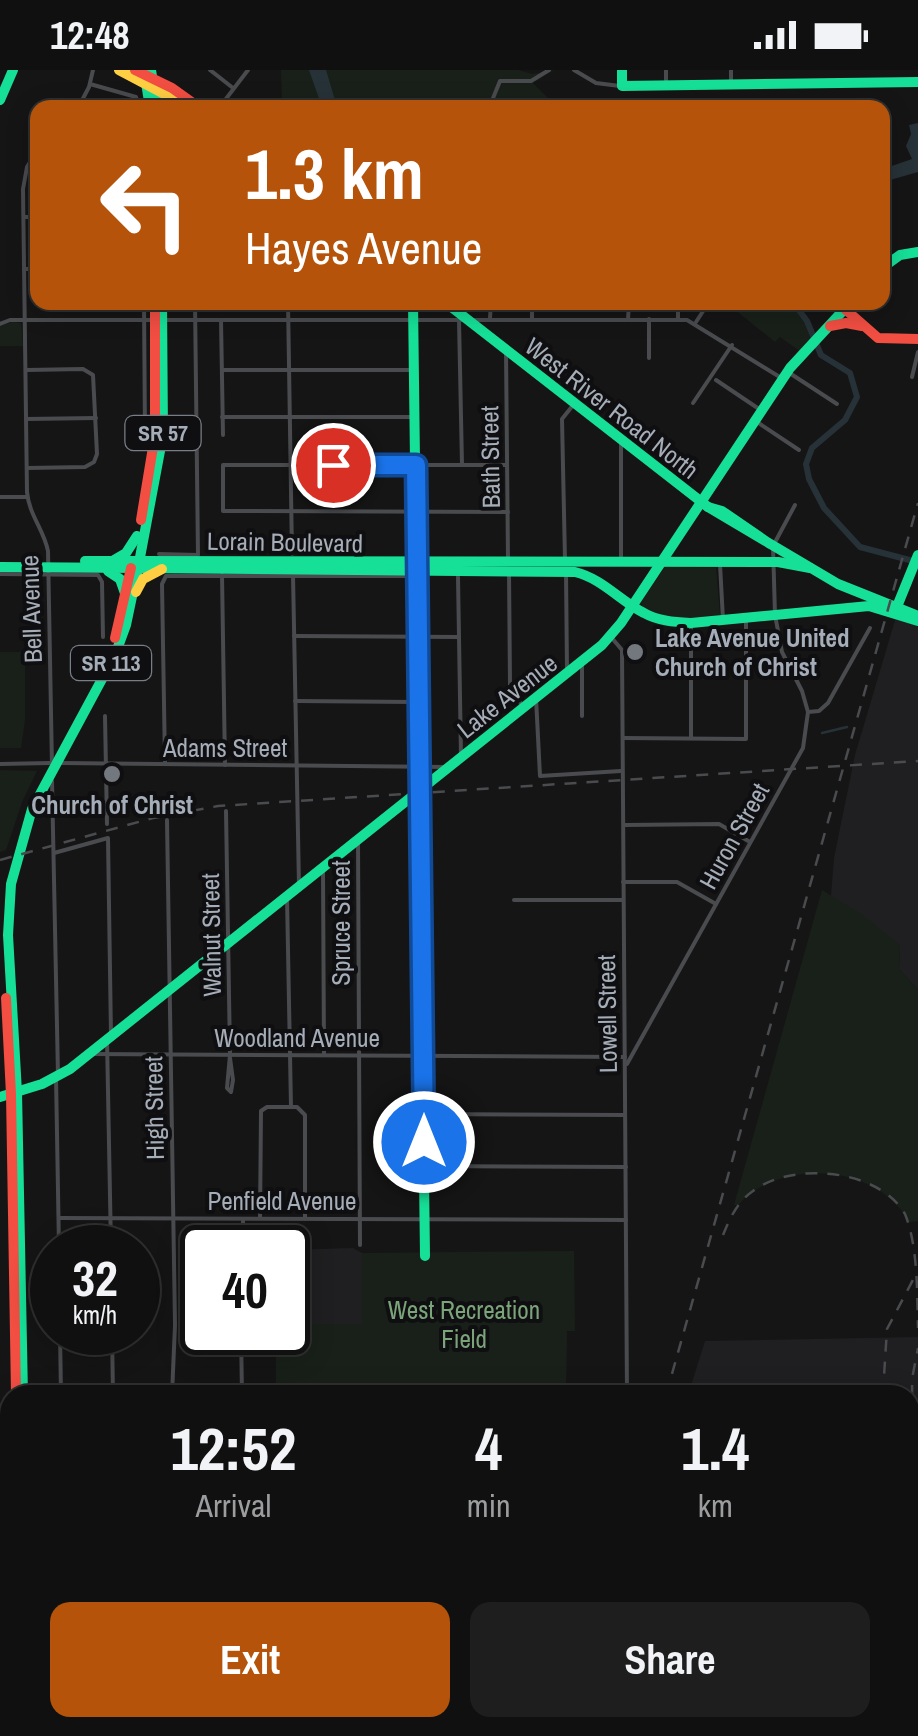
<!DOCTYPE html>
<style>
:root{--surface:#101010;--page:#1e1e1e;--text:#f1f3f6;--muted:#9c9d9f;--line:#303030;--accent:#b45309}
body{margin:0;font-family:"Archivo Narrow",sans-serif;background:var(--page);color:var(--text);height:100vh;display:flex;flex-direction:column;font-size:38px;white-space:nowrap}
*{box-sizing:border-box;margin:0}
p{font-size:32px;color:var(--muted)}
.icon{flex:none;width:55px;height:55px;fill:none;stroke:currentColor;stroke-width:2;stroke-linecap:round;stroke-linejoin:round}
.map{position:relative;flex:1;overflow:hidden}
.panel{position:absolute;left:0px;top:1315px;width:920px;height:352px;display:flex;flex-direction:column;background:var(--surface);border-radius:30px 30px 0 0;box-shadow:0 5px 25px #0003,0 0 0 2px var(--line)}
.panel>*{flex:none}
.banner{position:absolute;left:30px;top:30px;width:860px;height:210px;border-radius:20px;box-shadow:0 5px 25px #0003,0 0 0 2px var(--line);background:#b45309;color:#fff;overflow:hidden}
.speed{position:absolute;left:30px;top:1155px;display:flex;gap:20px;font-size:50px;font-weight:700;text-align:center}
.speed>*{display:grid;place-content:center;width:130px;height:130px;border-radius:50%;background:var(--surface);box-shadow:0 5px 25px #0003,0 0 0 2px var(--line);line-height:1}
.speed small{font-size:25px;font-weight:400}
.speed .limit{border:5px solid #111;border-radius:15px;background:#fff;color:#111}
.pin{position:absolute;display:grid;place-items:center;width:85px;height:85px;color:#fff;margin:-42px;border:5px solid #fff;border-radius:50%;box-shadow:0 2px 10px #0007}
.me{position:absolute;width:110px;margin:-55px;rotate:0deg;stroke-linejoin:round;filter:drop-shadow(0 0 8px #0008)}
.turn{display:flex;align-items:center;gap:35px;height:210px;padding:0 50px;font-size:45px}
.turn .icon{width:130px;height:130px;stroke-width:2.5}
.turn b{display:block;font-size:70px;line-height:85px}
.eta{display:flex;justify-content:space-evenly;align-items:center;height:170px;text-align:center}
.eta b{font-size:60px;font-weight:700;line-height:70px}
.primary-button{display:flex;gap:20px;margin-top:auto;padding:20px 50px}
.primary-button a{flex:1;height:115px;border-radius:20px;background:var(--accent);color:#fff;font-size:40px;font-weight:700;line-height:115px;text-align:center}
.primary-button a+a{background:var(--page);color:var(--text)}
.status{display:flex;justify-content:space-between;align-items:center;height:70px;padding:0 50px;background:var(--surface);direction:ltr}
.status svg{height:28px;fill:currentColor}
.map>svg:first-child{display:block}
.built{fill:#1f1f21}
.green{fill:#192019}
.water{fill:#273238}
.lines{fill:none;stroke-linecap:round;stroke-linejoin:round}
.stream{stroke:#273238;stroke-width:2.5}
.river{stroke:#273238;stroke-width:6}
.street{stroke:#494b4e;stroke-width:4}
.fast{stroke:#16e098;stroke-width:10}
.slow{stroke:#ffcf43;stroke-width:10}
.jam{stroke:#f24e42;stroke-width:10}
.rail{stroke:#494b4e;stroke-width:2.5;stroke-dasharray:12 10;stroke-linecap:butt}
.route-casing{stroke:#114b97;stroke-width:25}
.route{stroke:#1a73e8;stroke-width:18}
.poi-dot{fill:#73787f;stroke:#0f0f11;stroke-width:4}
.labels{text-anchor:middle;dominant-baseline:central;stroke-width:8;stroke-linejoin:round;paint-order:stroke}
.shield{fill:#0f0f11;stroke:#787e86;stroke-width:2.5}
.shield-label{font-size:22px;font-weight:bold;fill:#a5adb8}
.street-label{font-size:25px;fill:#a5adb8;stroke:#0f0f11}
.poi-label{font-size:25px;font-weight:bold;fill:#a5adb8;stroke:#0f0f11;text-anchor:start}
.park-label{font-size:25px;fill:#7ca47a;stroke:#0f0f11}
</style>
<div class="status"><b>12:48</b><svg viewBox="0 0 49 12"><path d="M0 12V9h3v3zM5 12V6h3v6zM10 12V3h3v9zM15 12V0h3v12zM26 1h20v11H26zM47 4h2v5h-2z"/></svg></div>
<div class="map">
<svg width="918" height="1666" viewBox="0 0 918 1666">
<rect width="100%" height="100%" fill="#151515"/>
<g class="built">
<path d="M 896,547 L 918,556 L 918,920 L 899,899 L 900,875 L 831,826 L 834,788 L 855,685 Z"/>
<path d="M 353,1178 L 362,1183 L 362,1255 L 288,1254 L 288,1180 Z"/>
<path d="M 918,1267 L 918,1613 L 910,1613 L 910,1325 L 688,1325 L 705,1271 Z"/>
</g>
<g class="green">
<path d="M 281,0 L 518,0 L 532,4 L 554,0 L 533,13 L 557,37 L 282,37 Z"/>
<path d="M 739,233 L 793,233 L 814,266 L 801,282 L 780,267 L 775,272 L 734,239 Z"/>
<path d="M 12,252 L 21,253 L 23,276 L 0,276 L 0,256 Z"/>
<path d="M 665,497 L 716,498 L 720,545 C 693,552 669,550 643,540 L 641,532 Z"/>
<path d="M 0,582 L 25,582 L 25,650 L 21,678 L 0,678 Z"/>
<path d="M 0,700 L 37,701 L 22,732 L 6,780 L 0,782 Z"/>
<path d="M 822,820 L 860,843 L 900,875 L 899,899 L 918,920 L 918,1151 L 909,1152 C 879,1094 780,1087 738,1135 L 734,1135 Z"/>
<path d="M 574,1181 L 575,1261 L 567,1261 L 566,1325 L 276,1325 L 276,1263 L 288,1262 L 288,1254 L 362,1254 L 362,1183 Z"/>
<path d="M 0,1524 L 10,1524 L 10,1652 L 0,1650 Z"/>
<path d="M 95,1658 L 566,1658 L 563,1666 L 99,1666 Z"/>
</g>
<g class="water">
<path d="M 309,0 L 326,0 L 337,37 L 322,37 Z"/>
<path d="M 918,53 L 918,102 L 883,112 L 883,99 L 912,89 L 906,76 L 911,64 L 909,55 Z"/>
</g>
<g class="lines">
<path class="stream" d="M 822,663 L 847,657"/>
<path class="river" d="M 793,232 L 807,251 L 821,285 L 850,303 L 857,327 L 845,350 L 812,378 L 806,394 L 809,409 L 824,438 L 860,477 L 917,492"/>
<g class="street">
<path d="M 210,0 L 233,18"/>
<path d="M 574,0 L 596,13 L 620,16"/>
<path d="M 666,0 L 666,16"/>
<path d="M 731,0 L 731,15"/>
<path d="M 90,14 L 136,27 L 139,38"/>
<path d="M 78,38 L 89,17 L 93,0"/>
<path d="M 219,38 L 248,0"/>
<path d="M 489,38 L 500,11 L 531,11 L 549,0"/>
<path d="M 38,79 L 27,97 L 23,119 L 27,422 C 29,445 44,460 48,481 L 52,696"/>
<path d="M 24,147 L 38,147"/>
<path d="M 24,199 L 38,199"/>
<path d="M 144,232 L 145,366"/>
<path d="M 288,232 L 292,484"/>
<path d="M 678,232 L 678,249"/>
<path d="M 490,248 L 491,232"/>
<path d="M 532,248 L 532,232"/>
<path d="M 649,249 L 649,288"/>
<path d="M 165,250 L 687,250 L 783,309"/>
<path d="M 221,250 L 223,365"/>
<path d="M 459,250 L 462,395"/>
<path d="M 628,250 L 629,232"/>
<path d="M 696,252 L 709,232"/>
<path d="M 0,254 L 10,250 L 151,250"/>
<path d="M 506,280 L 508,490"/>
<path d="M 222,300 L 414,300"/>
<path d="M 788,302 L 837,334"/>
<path d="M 912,307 L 918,282"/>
<path d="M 716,310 L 762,341"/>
<path d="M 693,333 L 732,275"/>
<path d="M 222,347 L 415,347"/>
<path d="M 26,349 L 96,348"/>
<path d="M 757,352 L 799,380"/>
<path d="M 621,370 L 621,490"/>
<path d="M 507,395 L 223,395 L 223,441 L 508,442"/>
<path d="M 27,398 L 85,397 L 94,392 L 97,384 L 93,305 L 83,299 L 27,300"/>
<path d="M 0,427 L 27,427"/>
<path d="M 795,435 L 773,476 L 775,545 L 782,582 L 802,621 L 808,642"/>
<path d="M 159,484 L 198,485 L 195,232"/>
<path d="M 565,490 L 562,349 L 574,334"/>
<path d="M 720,494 L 723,550"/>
<path d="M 509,501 L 510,615 L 523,637"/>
<path d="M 566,501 L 567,601"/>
<path d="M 0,504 L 98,505 L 102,512 L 103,567"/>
<path d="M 222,505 L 225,695"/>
<path d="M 293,505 L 299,816"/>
<path d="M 458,507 L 461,687"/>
<path d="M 691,553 L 691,668"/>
<path d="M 294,566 L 459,567"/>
<path d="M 611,567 L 622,580 L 627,1325"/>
<path d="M 582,592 L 582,646"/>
<path d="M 536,628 L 540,706 L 621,701"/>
<path d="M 295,631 L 415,632"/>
<path d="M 105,646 L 107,754"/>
<path d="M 623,668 L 746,669 L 746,548"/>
<path d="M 60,693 L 445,697"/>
<path d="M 165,693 L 162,514 L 166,506 L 418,506"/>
<path d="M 0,694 L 50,693"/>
<path d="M 52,711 L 58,1006"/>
<path d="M 226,741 L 230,985 L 227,1018 L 231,1022 L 233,1010 L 230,988"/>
<path d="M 167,750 L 175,1255 L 172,1325"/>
<path d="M 625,755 L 719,754 L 750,772"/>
<path d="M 358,770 L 360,1175"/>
<path d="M 54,783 L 108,768 L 111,966"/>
<path d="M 323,799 L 324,984"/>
<path d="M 623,812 L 677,812 L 716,834"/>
<path d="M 287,827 L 291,1037"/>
<path d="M 514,830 L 623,830"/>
<path d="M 107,969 L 111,1178"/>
<path d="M 90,984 L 625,987"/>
<path d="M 627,994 L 803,678 L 808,642 L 819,641 L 828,633 L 870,558"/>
<path d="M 56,1007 L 59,1178"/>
<path d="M 425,1044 L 625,1045"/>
<path d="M 425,1096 L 626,1097"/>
<path d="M 59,1148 L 626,1150"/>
<path d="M 260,1148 L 261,1041 L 267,1037 L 297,1037 L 305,1045 L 305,1149"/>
<path d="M 243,1149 L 243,1178"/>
<path d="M 60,1262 L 61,1325"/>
<path d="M 112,1262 L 113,1325"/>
<path d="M 241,1262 L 242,1325"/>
<path d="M 0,1373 L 10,1373"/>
<path d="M 629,1658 L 630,1666"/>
</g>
<g class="fast">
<path d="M 144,0 L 150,38"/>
<path d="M 151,0 L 157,38"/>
<path d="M 622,0 L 622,16 L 918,12"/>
<path d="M 0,30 L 13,0"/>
<path d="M 157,34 L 164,25 L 175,27"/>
<path d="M 882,198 L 900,185 L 918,182"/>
<path d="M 413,232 L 425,1186"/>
<path d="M 445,232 L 708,437"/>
<path d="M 770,474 L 722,441 L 708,437 L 838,514 L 918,546"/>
<path d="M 114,490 L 126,483 L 137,466"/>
<path d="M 85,491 L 139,491"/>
<path d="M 139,491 L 778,492 L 810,498"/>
<path d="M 0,497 L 138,498 L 163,365 L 162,232"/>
<path d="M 139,498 L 575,502 C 603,509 619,530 644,543 C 658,551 675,552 691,553 L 869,536 L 918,551"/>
<path d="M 108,501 L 120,509 L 126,526"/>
<path d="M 896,539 L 918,485"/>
<path d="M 0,1027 L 42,1014 L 70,999 L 602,575 L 621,553 L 790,298 L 851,232"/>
<path d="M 23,1325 L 17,1022 L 8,865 L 11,814 L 32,739 L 115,585 L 126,555 L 138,498"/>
<path d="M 71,1658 L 75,1666"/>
</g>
<g class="slow">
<path d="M 119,0 L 191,38"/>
<path d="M 136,522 L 143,509 L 162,499"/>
</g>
<g class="jam">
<path d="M 135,0 L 172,18 L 200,38"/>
<path d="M 845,239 L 878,268 L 918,269"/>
<path d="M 830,256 L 846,253 L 862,256"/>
<path d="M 141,450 L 155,365 L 155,232"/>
<path d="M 115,568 L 131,498"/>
<path d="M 6,928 L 11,1024 L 16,1325"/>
<path d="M 83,1658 L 87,1666"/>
</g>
<g class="rail">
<path d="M 0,790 L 153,748 L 218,736 L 918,691"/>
<path d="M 723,1165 C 730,1148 737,1132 753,1121 C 793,1091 879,1099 905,1144 C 918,1176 917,1222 918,1258"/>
<path d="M 666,1325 L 918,433"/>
<path d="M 879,1325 L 884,1306 L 887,1259 L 914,1208"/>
<path d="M 913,1393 L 912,1309 L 918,1278"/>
<path d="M 572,1666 L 575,1658"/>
</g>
</g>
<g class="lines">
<g class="route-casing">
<path id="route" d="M 333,395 L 416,395 L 424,1072"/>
</g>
<use href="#route" class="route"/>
</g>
<g class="poi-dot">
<circle cx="635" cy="582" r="10"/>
<circle cx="112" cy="704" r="10"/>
</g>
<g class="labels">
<g class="shield">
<rect x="125.5" y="346" width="75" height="34" rx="8"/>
<rect x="71" y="576" width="80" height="34" rx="8"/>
</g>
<g class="shield-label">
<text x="163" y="363">SR 57</text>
<text x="111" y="593">SR 113</text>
</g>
<g class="street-label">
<text transform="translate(612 338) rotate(38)">West River Road North</text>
<text transform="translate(490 387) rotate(-91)">Bath Street</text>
<text transform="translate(285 472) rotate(1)">Lorain Boulevard</text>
<text transform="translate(31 539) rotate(-92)">Bell Avenue</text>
<text transform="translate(507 626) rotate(-38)">Lake Avenue</text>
<text x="225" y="678">Adams Street</text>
<text transform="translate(734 766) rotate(-61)">Huron Street</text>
<text transform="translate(341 853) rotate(-90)">Spruce Street</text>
<text transform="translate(211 865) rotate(-91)">Walnut Street</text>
<text transform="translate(607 944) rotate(-91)">Lowell Street</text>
<text x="297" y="968">Woodland Avenue</text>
<text transform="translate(154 1038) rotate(-91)">High Street</text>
<text x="282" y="1131">Penfield Avenue</text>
</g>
<g class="poi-label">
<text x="655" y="568">Lake Avenue United<tspan x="655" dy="29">Church of Christ</tspan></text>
<text x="112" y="735" text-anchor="middle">Church of Christ</text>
</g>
<g class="park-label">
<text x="464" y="1240">West Recreation<tspan x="464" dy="29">Field</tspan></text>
</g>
</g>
</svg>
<div class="speed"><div>32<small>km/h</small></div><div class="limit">40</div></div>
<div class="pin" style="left:333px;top:395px;background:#d93025"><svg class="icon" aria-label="arrive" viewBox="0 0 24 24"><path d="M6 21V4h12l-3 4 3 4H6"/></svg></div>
<svg class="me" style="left:424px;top:1072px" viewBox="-20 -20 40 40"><circle r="17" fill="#1a73e8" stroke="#fff" stroke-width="3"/><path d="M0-11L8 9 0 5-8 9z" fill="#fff"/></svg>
<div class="banner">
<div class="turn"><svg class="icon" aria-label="left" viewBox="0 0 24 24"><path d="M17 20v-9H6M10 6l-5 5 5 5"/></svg><div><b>1.3 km</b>Hayes Avenue</div></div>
</div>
<section class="panel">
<div class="eta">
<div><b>12:52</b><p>Arrival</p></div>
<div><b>4</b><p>min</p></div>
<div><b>1.4</b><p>km</p></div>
</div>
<div class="primary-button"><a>Exit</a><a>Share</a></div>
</section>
</div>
